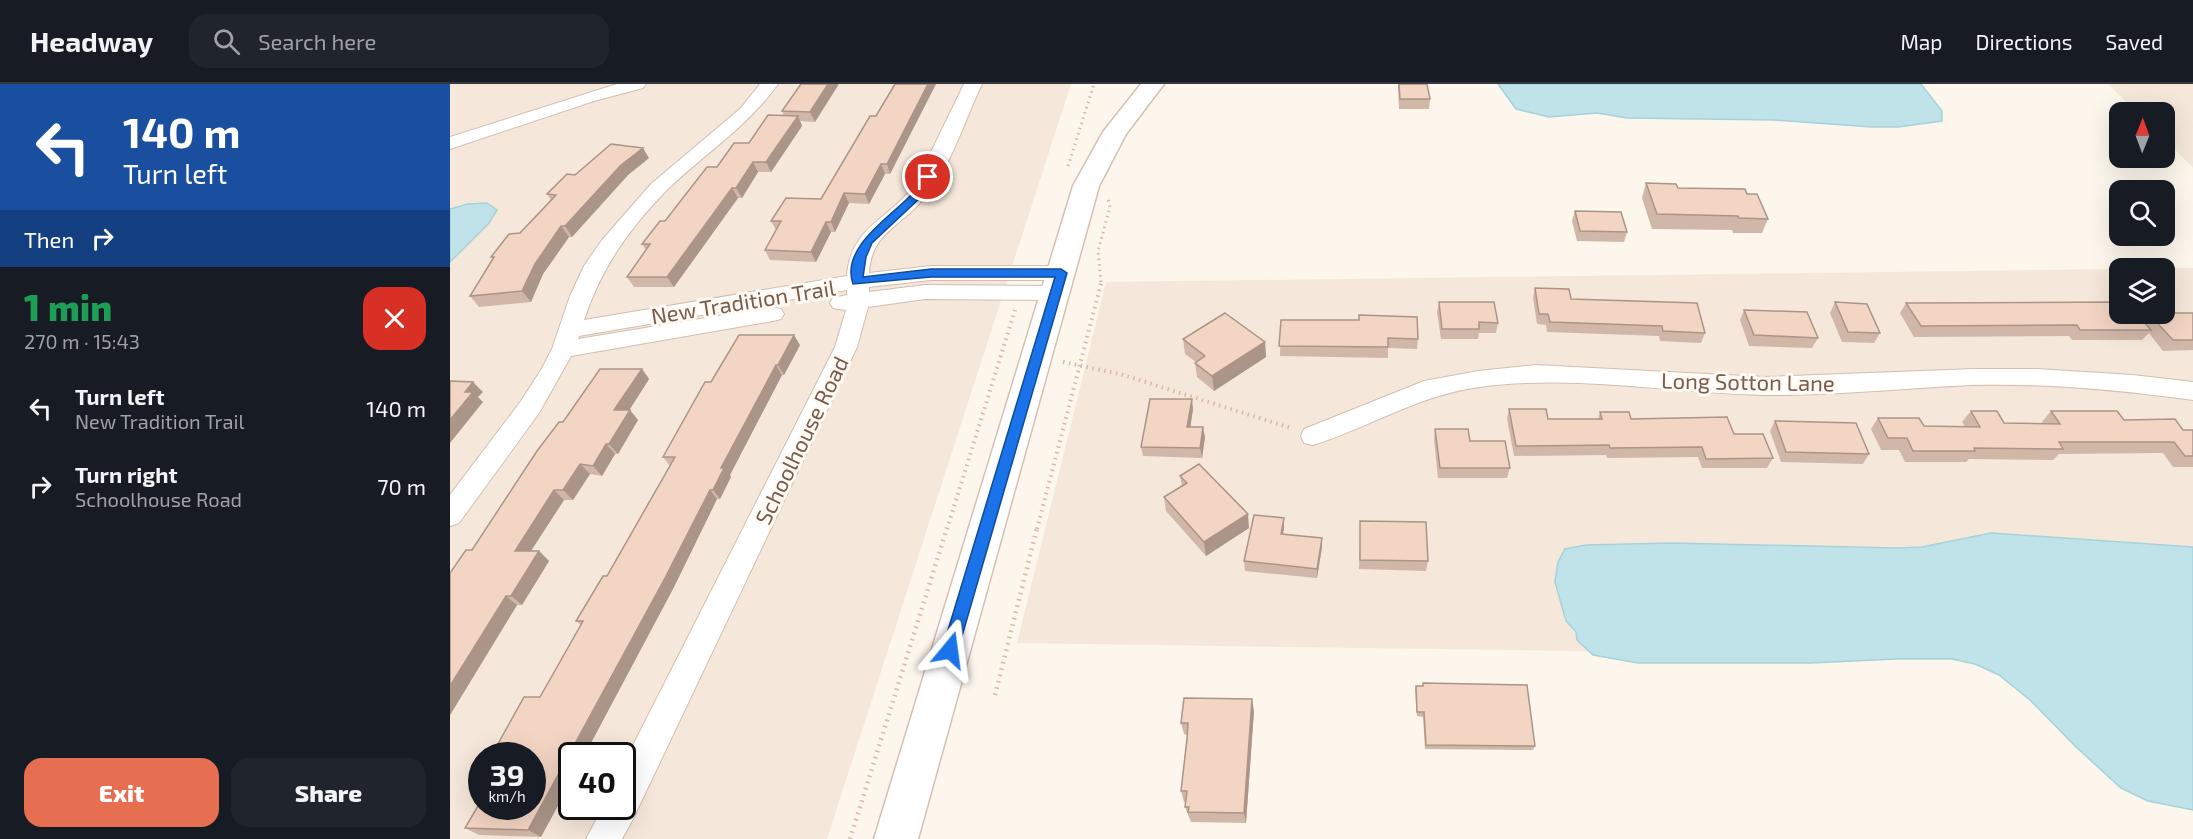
<!DOCTYPE html>
<meta charset="utf-8">
<style>
:root{--surface:#171b24;--page:#20242c;--text:#f1f3f6;--muted:#9ea1a6;--line:#363941;--accent:#e76f51}
body{margin:0;font-family:"Exo 2",sans-serif;background:var(--page);color:var(--text);height:100vh;display:flex;flex-direction:column;font-size:22px;white-space:nowrap}
*{box-sizing:border-box;margin:0}
p{font-size:20px;color:var(--muted)}
.icon{flex:none;width:33px;height:33px;fill:none;stroke:currentColor;stroke-width:2;stroke-linecap:round;stroke-linejoin:round}
.map{position:relative;flex:1;overflow:hidden}
.details{display:flex;flex-direction:column;background:var(--surface);width:450px}
.details>*{flex:none}
.top-card{background:#1a4fa0;color:#fff;overflow:hidden}
.needle{width:39px;rotate:1deg}
.fabs{position:absolute;left:1659px;top:18px;display:grid;gap:12px}
.fabs a{display:grid;place-items:center;width:66px;height:66px;border-radius:12px;background:var(--surface);box-shadow:0 6px 24px #0002;font-size:30px}
.speed{position:absolute;left:18px;top:658px;display:flex;gap:12px;font-size:30px;font-weight:700;text-align:center}
.speed>*{display:grid;place-content:center;width:78px;height:78px;border-radius:50%;background:var(--surface);box-shadow:0 6px 24px #0002;line-height:1}
.speed small{font-size:15px;font-weight:400}
.speed .limit{border:3px solid #111;border-radius:9px;background:#fff;color:#111}
.pin{position:absolute;display:grid;place-items:center;width:51px;height:51px;color:#fff;margin:-26px;border:3px solid #fff;border-radius:50%;box-shadow:0 2px 6px #0007}
.me{position:absolute;width:66px;margin:-33px;rotate:16deg;stroke-linejoin:round;filter:drop-shadow(0 0 4px #0008)}
.turn{display:flex;align-items:center;gap:21px;height:126px;padding:0 24px;font-size:27px}
.turn .icon{width:78px;height:78px;stroke-width:2.5}
.turn b{display:block;font-size:42px;line-height:51px}
.then{display:flex;align-items:center;height:57px;padding:0 24px;background:#0003;gap:12px;font-size:22px}
.round{display:grid;place-items:center;flex:none;width:63px;height:63px;border-radius:18px;background:var(--page)}
.summary{display:flex;align-items:center;justify-content:space-between;height:102px;padding:0 24px}
h1{font-size:36px;font-weight:800;line-height:45px;color:#1e9e55}
.button{display:flex;gap:12px;margin-top:auto;padding:12px 24px}
.button a{flex:1;height:69px;border-radius:18px;background:var(--accent);color:#fff;font-size:24px;font-weight:800;line-height:69px;text-align:center}
.button a+a{background:var(--page);color:var(--text)}
ul{padding:0;list-style:none}
li{display:flex;align-items:center;gap:18px;height:78px;padding:0 24px}
li div{flex:1}
li b{display:block;font-size:22px}
li em{font-style:normal}
header{display:flex;align-items:center;gap:36px;box-sizing:border-box;height:84px;padding:0 30px;background:var(--surface);border-bottom:2px solid var(--line)}
header strong{font-size:28px}
nav{display:flex;gap:33px;margin-inline-start:auto;font-size:21px}
.search{width:420px;height:54px;background:var(--page);display:flex;align-items:center;gap:15px;box-sizing:border-box;padding:0 21px;border-radius:18px;color:var(--muted);font-size:22px}
main{display:flex;flex:1;min-height:0}
.map>svg:first-child{display:block}
.residential{fill:#f5e8da;fill-rule:evenodd}
.water{fill:#bfe3e8;stroke:#a5d3da;stroke-width:1.5}
.lines{fill:none;stroke-linecap:round;stroke-linejoin:round}
.street-casing{stroke:#d1beb0;stroke-width:2}
.secondary-casing{stroke:#d6c0b0;stroke-width:3}
.path-far2{stroke:#d9b8a5;stroke-width:3;stroke-dasharray:1.5 4;stroke-linecap:butt}
.path-far1{stroke:#d9b8a5;stroke-width:4;stroke-dasharray:1.5 4.5;stroke-linecap:butt}
.path{stroke:#d9b8a5;stroke-width:4.5;stroke-dasharray:1.5 5;stroke-linecap:butt}
.street{fill:#fff;fill-rule:evenodd}
.secondary{fill:#fff;fill-rule:evenodd}
.wall{fill:#d1b7a8}
.shaded-wall{fill:#aa9588}
.building{fill:#f3d5c3;stroke:#aa9588;stroke-width:1.5}
.route{fill:#1a73e8;stroke:#114b97;stroke-width:1.5}
.labels{text-anchor:middle;dominant-baseline:central;stroke-width:6;stroke-linejoin:round;paint-order:stroke}
.street-label{font-size:22px;fill:#7a5c4d;stroke:#fffaf3}
</style>
<header>
<strong>Headway</strong>
<div class="search"><svg class="icon" aria-label="search" viewBox="0 0 24 24"><circle cx="10" cy="10" r="6"/><path d="M15 15l6 6"/></svg>Search here</div>
<nav><a>Map</a><a>Directions</a><a>Saved</a></nav>
</header>
<main>
<section class="details">
<div class="top-card">
<div class="turn"><svg class="icon" aria-label="left" viewBox="0 0 24 24"><path d="M17 20v-9H6M10 6l-5 5 5 5"/></svg><div><b>140 m</b>Turn left</div></div>
<div class="then">Then<svg class="icon" aria-label="right" viewBox="0 0 24 24"><path d="M7 20v-9h11M14 6l5 5-5 5"/></svg></div>
</div>
<div class="summary"><div><h1>1 min</h1><p>270 m · 15:43</p></div><a class="round" style="background:#d93025;color:#fff"><svg class="icon" aria-label="close" viewBox="0 0 24 24"><path d="M6 6l12 12M18 6L6 18"/></svg></a></div>
<ul>
<li><svg class="icon" aria-label="left" viewBox="0 0 24 24"><path d="M17 20v-9H6M10 6l-5 5 5 5"/></svg><div><b>Turn left</b><p>New Tradition Trail</p></div><em>140 m</em></li>
<li><svg class="icon" aria-label="right" viewBox="0 0 24 24"><path d="M7 20v-9h11M14 6l5 5-5 5"/></svg><div><b>Turn right</b><p>Schoolhouse Road</p></div><em>70 m</em></li>
</ul>
<div class="button"><a>Exit</a><a>Share</a></div>
</section>
<div class="map">
<svg width="1743" height="755" viewBox="0 0 1743 755">
<rect width="100%" height="100%" fill="#fdf6ec"/>
<g class="residential">
<path d="M 0,0 L 621,0 L 377,755 L 0,755 ZM 32,672 L 82,672 L 82,723 L 32,723 ZM 122,672 L 172,672 L 172,723 L 122,723 Z"/>
<path d="M 1658,0 L 1743,0 L 1743,84 L 1715,56 L 1714,28 L 1687,28 Z"/>
<path d="M 1707,184 L 1743,184 L 1743,576 L 567,559 L 656,198 L 1669,185 L 1670,230 L 1714,230 L 1714,184 Z"/>
</g>
<g class="water">
<path d="M 1048,0 L 1471,0 L 1492,27 L 1492,37 L 1448,43 L 1422,43 L 1324,36 L 1177,34 L 1147,29 L 1099,33 L 1066,25 Z"/>
<path d="M 37,119 L 47,126 L 39,139 L 0,178 L 0,125 L 18,120 Z"/>
<path d="M 1541,449 L 1743,463 L 1743,726 L 1698,717 L 1671,704 L 1625,662 L 1581,617 L 1549,591 L 1525,580 L 1502,575 L 1446,575 L 1360,579 L 1188,579 L 1143,571 L 1127,556 L 1126,548 L 1116,537 L 1105,498 L 1108,478 L 1115,465 L 1136,461 L 1222,459 L 1448,464 L 1472,463 Z"/>
</g>
<g class="lines">
<g class="street-casing">
<g id="street">
<path d="M 167,0 L 196,0 L 193,4 L 144,17 L 0,65 L 0,53 Z"/>
<path d="M 310,0 L 328,0 C 297,44 252,71 215,108 C 177,147 151,185 134,236 L 397,192 C 400,142 441,135 466,99 L 514,0 L 532,0 C 513,39 500,88 469,120 C 447,144 421,151 419,189 L 481,182 L 611,182 L 619,184 L 622,189 L 619,194 L 611,196 L 481,196 L 419,203 L 419,208 L 475,201 L 605,202 L 613,204 L 616,209 L 613,214 L 605,216 L 475,215 L 418,223 L 407,263 L 183,735 L 172,755 L 136,755 L 153,723 L 172,723 L 172,683 L 385,263 L 396,226 L 383,224 L 380,219 L 383,214 L 397,211 L 397,206 L 129,252 L 128,255 L 323,223 L 331,225 L 334,230 L 331,235 L 323,237 L 121,272 L 89,329 L 9,439 L 0,442 L 0,411 L 71,317 L 91,286 L 102,265 L 120,212 L 134,182 L 152,156 L 201,100 L 291,24 Z"/>
<path d="M 1086,281 L 1314,293 L 1524,285 L 1587,285 L 1683,291 L 1743,298 L 1743,316 C 1670,306 1596,299 1522,301 C 1453,304 1383,312 1314,311 C 1219,309 1124,290 1029,303 C 966,312 921,343 863,361 L 854,359 L 851,352 L 854,345 L 974,297 L 1028,287 Z"/>
</g>
</g>
<g class="secondary-casing">
<path id="secondary" d="M 691,0 L 714,0 L 676,50 L 649,102 L 468,755 L 424,755 L 623,102 L 653,48 Z"/>
</g>
<g class="path-far2">
<path d="M 618,82 L 644,0"/>
<path d="M 651,198 L 648,167 L 660,123 L 658,115"/>
</g>
<g class="path-far1">
<path d="M 613,278 L 670,290 L 841,344"/>
<path d="M 497,445 L 565,226"/>
<path d="M 587,445 L 652,196"/>
</g>
<g class="path">
<path d="M 545,611 L 587,444"/>
<path d="M 400,755 L 497,444"/>
</g>
<use href="#street" class="street"/>
<use href="#secondary" class="secondary"/>
</g>
<g class="wall">
<path d="M 351,0 L 365,38 L 350,37 L 352,42 L 321,88 L 308,88 L 292,114 L 288,114 L 224,203 L 184,203 L 177,193 L 196,166 L 192,160 L 267,83 L 334,32 L 332,27 Z"/>
<path d="M 445,0 L 486,0 L 440,90 L 435,90 L 419,120 L 399,119 L 385,148 L 381,148 L 366,178 L 320,176 L 315,166 L 326,146 L 321,137 L 371,115 L 426,32 Z"/>
<path d="M 948,0 L 977,0 L 980,15 L 979,25 L 949,25 Z"/>
<path d="M 199,74 L 178,91 L 122,153 L 119,153 L 93,190 L 81,218 L 29,223 L 20,212 L 43,175 L 41,173 L 70,149 L 101,116 L 97,110 L 125,91 Z"/>
<path d="M 1196,99 L 1228,104 L 1297,110 L 1318,135 L 1312,149 L 1283,149 L 1282,146 L 1202,145 L 1192,114 Z"/>
<path d="M 1125,127 L 1177,148 L 1174,158 L 1127,157 L 1122,137 Z"/>
<path d="M 1085,204 L 1121,215 L 1255,249 L 1251,259 L 1210,257 L 1209,252 L 1097,248 L 1096,241 L 1087,240 L 1083,214 Z"/>
<path d="M 989,218 L 1048,239 L 1046,249 L 1029,249 L 1028,255 L 991,255 L 987,228 Z"/>
<path d="M 1385,218 L 1430,249 L 1424,259 L 1392,258 L 1380,229 Z"/>
<path d="M 1456,219 L 1693,237 L 1699,230 L 1743,229 L 1743,266 L 1713,267 L 1699,249 L 1692,256 L 1622,256 L 1619,252 L 1464,253 L 1450,229 Z"/>
<path d="M 1294,226 L 1368,254 L 1362,264 L 1299,262 L 1290,236 Z"/>
<path d="M 831,236 L 968,255 L 967,265 L 938,264 L 938,274 L 830,272 Z"/>
<path d="M 733,255 L 815,258 L 816,273 L 764,307 L 747,293 L 745,279 L 746,278 L 735,270 Z"/>
<path d="M 350,261 L 334,291 L 332,291 L 280,391 L 281,393 L 270,415 L 267,415 L 224,503 L 134,672 L 122,672 L 91,753 L 29,751 L 15,744 L 82,672 L 52,672 L 44,667 L 90,613 L 131,541 L 126,537 L 157,492 L 220,382 L 213,373 L 261,298 Z"/>
<path d="M 192,285 L 199,295 L 179,326 L 188,336 L 168,370 L 165,370 L 152,392 L 140,390 L 123,416 L 114,416 L 81,467 L 89,467 L 99,477 L 72,521 L 67,521 L 0,631 L 0,489 L 22,466 L 113,338 Z"/>
<path d="M 743,325 L 740,343 L 755,353 L 752,374 L 693,372 L 691,363 Z"/>
<path d="M 1059,325 L 1098,335 L 1148,335 L 1150,328 L 1181,335 L 1284,350 L 1323,374 L 1317,384 L 1252,384 L 1248,373 L 1157,374 L 1156,371 L 1064,372 L 1057,335 Z"/>
<path d="M 1521,327 L 1554,339 L 1593,340 L 1592,338 L 1601,327 L 1674,336 L 1733,346 L 1743,346 L 1743,383 L 1723,383 L 1713,369 L 1609,370 L 1603,376 L 1519,375 L 1516,378 L 1455,378 L 1449,366 L 1431,366 L 1421,345 L 1428,334 L 1474,342 L 1515,343 L 1512,338 Z"/>
<path d="M 1325,337 L 1419,370 L 1413,380 L 1331,378 L 1320,347 Z"/>
<path d="M 985,345 L 1020,357 L 1060,384 L 1057,394 L 988,394 L 984,355 Z"/>
<path d="M 730,392 L 799,444 L 756,472 L 716,427 L 714,413 L 732,402 Z"/>
<path d="M 834,434 L 834,444 L 833,450 L 872,463 L 867,494 L 795,487 L 794,477 Z"/>
<path d="M 910,446 L 978,477 L 976,487 L 909,485 Z"/>
<path d="M 973,599 L 1085,662 L 1083,666 L 975,665 L 973,633 L 967,632 L 965,606 L 966,602 L 973,602 Z"/>
<path d="M 804,627 L 796,739 L 741,738 L 735,723 L 736,718 L 734,718 L 731,707 L 737,651 L 734,650 L 731,639 Z"/>
</g>
<g class="shaded-wall">
<path d="M 378,0 L 389,0 L 365,38 L 360,28 Z"/>
<path d="M 478,0 L 486,0 L 440,90 L 437,80 Z"/>
<path d="M 348,32 L 352,42 L 321,88 L 316,78 Z"/>
<path d="M 193,64 L 199,74 L 178,91 L 122,153 L 115,142 L 171,81 Z"/>
<path d="M 303,78 L 308,88 L 292,114 L 286,104 Z"/>
<path d="M 431,80 L 435,90 L 419,120 L 415,110 Z"/>
<path d="M 282,104 L 288,114 L 224,203 L 217,193 Z"/>
<path d="M 394,109 L 399,119 L 385,148 L 381,138 Z"/>
<path d="M 376,138 L 381,148 L 366,178 L 361,168 Z"/>
<path d="M 111,142 L 119,153 L 93,190 L 81,218 L 72,207 L 85,180 Z"/>
<path d="M 344,251 L 350,261 L 334,291 L 328,281 Z"/>
<path d="M 815,258 L 816,273 L 764,307 L 762,292 Z"/>
<path d="M 326,281 L 332,291 L 280,391 L 281,393 L 270,415 L 263,406 L 271,384 Z"/>
<path d="M 192,285 L 199,295 L 173,336 L 164,326 Z"/>
<path d="M 23,298 L 33,308 L 28,313 L 33,318 L 0,359 L 0,336 L 15,308 Z"/>
<path d="M 742,315 L 743,325 L 739,353 L 737,343 Z"/>
<path d="M 180,326 L 188,336 L 168,370 L 159,360 Z"/>
<path d="M 753,343 L 755,353 L 752,374 L 750,364 Z"/>
<path d="M 156,360 L 165,370 L 152,392 L 143,382 Z"/>
<path d="M 130,380 L 140,390 L 123,416 L 113,406 Z"/>
<path d="M 104,406 L 114,416 L 75,476 L 65,467 Z"/>
<path d="M 260,406 L 267,415 L 224,503 L 134,672 L 122,672 L 122,696 L 91,753 L 78,746 Z"/>
<path d="M 798,430 L 799,444 L 756,472 L 754,458 Z"/>
<path d="M 834,434 L 834,444 L 831,459 L 831,450 Z"/>
<path d="M 872,454 L 872,463 L 867,494 L 867,485 Z"/>
<path d="M 89,467 L 99,477 L 72,521 L 61,512 Z"/>
<path d="M 56,512 L 67,521 L 0,631 L 0,602 Z"/>
<path d="M 802,615 L 804,627 L 796,739 L 794,729 Z"/>
</g>
<g class="building">
<path d="M 351,0 L 378,0 L 360,28 L 332,27 Z"/>
<path d="M 445,0 L 478,0 L 437,80 L 431,80 L 415,110 L 394,109 L 381,138 L 376,138 L 361,168 L 315,166 L 331,137 L 321,137 L 336,114 L 371,115 L 420,32 L 426,32 Z"/>
<path d="M 949,0 L 977,0 L 980,15 L 950,15 Z"/>
<path d="M 318,31 L 348,32 L 316,78 L 303,78 L 286,104 L 282,104 L 217,193 L 177,193 L 200,160 L 192,160 L 210,137 L 215,137 L 257,83 L 267,83 L 284,59 L 299,59 Z"/>
<path d="M 161,60 L 193,64 L 171,81 L 115,142 L 111,142 L 85,180 L 72,207 L 20,212 L 44,173 L 41,173 L 59,150 L 70,149 L 106,111 L 97,110 L 117,90 L 125,91 Z"/>
<path d="M 1196,99 L 1226,100 L 1228,104 L 1295,105 L 1297,110 L 1307,110 L 1318,135 L 1289,134 L 1288,132 L 1207,130 Z"/>
<path d="M 1125,127 L 1171,128 L 1177,148 L 1130,147 Z"/>
<path d="M 1085,204 L 1119,205 L 1121,215 L 1247,219 L 1255,249 L 1213,247 L 1212,242 L 1100,238 L 1098,230 L 1089,230 Z"/>
<path d="M 989,218 L 1044,218 L 1048,239 L 1029,238 L 1029,245 L 992,245 Z"/>
<path d="M 1385,218 L 1417,220 L 1430,249 L 1398,248 Z"/>
<path d="M 1670,218 L 1670,230 L 1687,230 L 1701,246 L 1630,246 L 1627,241 L 1471,242 L 1456,219 Z"/>
<path d="M 1294,226 L 1357,228 L 1368,254 L 1304,251 Z"/>
<path d="M 775,229 L 815,258 L 762,292 L 745,279 L 755,272 L 733,255 Z"/>
<path d="M 1714,229 L 1743,229 L 1743,256 L 1723,256 L 1699,230 Z"/>
<path d="M 909,231 L 967,233 L 968,255 L 938,254 L 938,263 L 829,262 L 831,236 L 909,236 Z"/>
<path d="M 289,251 L 344,251 L 328,281 L 326,281 L 271,384 L 274,384 L 263,406 L 260,406 L 215,494 L 78,746 L 15,744 L 32,715 L 32,723 L 82,723 L 82,672 L 56,672 L 59,667 L 44,667 L 74,613 L 90,613 L 133,537 L 126,537 L 153,492 L 157,492 L 225,373 L 213,373 L 255,298 L 261,298 Z"/>
<path d="M 150,285 L 192,285 L 164,326 L 180,326 L 159,360 L 156,360 L 143,382 L 130,380 L 113,406 L 104,406 L 65,467 L 89,467 L 61,512 L 56,512 L 0,602 L 0,489 L 16,466 L 22,466 L 87,367 L 109,338 L 113,338 Z"/>
<path d="M 0,297 L 23,298 L 15,308 L 23,308 L 0,336 Z"/>
<path d="M 700,315 L 742,315 L 737,343 L 753,343 L 750,364 L 691,363 Z"/>
<path d="M 1059,325 L 1096,325 L 1098,335 L 1152,335 L 1150,328 L 1179,328 L 1181,335 L 1277,333 L 1284,350 L 1313,350 L 1323,374 L 1256,375 L 1252,363 L 1160,364 L 1159,361 L 1066,362 Z"/>
<path d="M 1521,327 L 1547,327 L 1554,339 L 1610,340 L 1601,327 L 1667,327 L 1674,336 L 1725,335 L 1733,346 L 1743,346 L 1743,372 L 1735,372 L 1724,358 L 1609,358 L 1613,365 L 1524,364 L 1525,367 L 1463,367 L 1457,354 L 1438,354 L 1428,334 L 1469,334 L 1474,342 L 1530,343 Z"/>
<path d="M 1325,337 L 1406,339 L 1419,370 L 1336,368 Z"/>
<path d="M 985,345 L 1018,345 L 1020,357 L 1055,357 L 1060,384 L 990,384 Z"/>
<path d="M 749,380 L 798,430 L 754,458 L 714,413 L 737,399 L 730,392 Z"/>
<path d="M 804,431 L 834,434 L 831,450 L 872,454 L 867,485 L 794,477 Z"/>
<path d="M 910,437 L 976,438 L 978,477 L 910,476 Z"/>
<path d="M 973,599 L 1077,601 L 1085,662 L 976,661 L 974,628 L 967,628 L 966,602 L 973,602 Z"/>
<path d="M 734,614 L 802,615 L 794,729 L 738,728 L 739,723 L 735,723 L 737,707 L 731,707 L 737,655 L 738,639 L 731,639 Z"/>
</g>
<path class="route" d="M 478,90 L 483,93 L 471,113 L 422,159 L 416,173 L 413,193 L 481,185 L 611,185 L 617,189 L 508,566 L 506,571 L 500,573 L 495,571 L 492,566 L 605,193 L 481,193 L 403,200 C 390,163 441,133 462,110 C 467,105 470,97 475,91 Z"/>
<g class="labels">
<g class="street-label">
<text transform="translate(293 217) rotate(-9)">New Tradition Trail</text>
<text transform="translate(1298 297) rotate(1)">Long Sotton Lane</text>
<text transform="translate(351 356) rotate(-64)">Schoolhouse Road</text>
</g>
</g>
</svg>
<div class="fabs">
<a><svg class="needle" viewBox="-14 -14 28 28"><path d="M0-13l5 13h-10z" fill="#e53935"/><path d="M0 13l5-13h-10z" fill="#9ea1a6"/></svg></a>
<a><svg class="icon" aria-label="search" viewBox="0 0 24 24"><circle cx="10" cy="10" r="6"/><path d="M15 15l6 6"/></svg></a>
<a><svg class="icon" aria-label="layers" viewBox="0 0 24 24"><path d="M12 4l9 5-9 5-9-5zM3 14l9 5 9-5"/></svg></a>
</div>
<div class="speed"><div>39<small>km/h</small></div><div class="limit">40</div></div>
<div class="pin" style="left:478px;top:93px;background:#d93025"><svg class="icon" aria-label="arrive" viewBox="0 0 24 24"><path d="M6 21V4h12l-3 4 3 4H6"/></svg></div>
<svg class="me" style="left:500px;top:566px" viewBox="-20 -20 40 40"><path d="M0-17L14 15 0 8-14 15z" fill="#1a73e8" stroke="#fff" stroke-width="4"/></svg>
</div>
</main>
